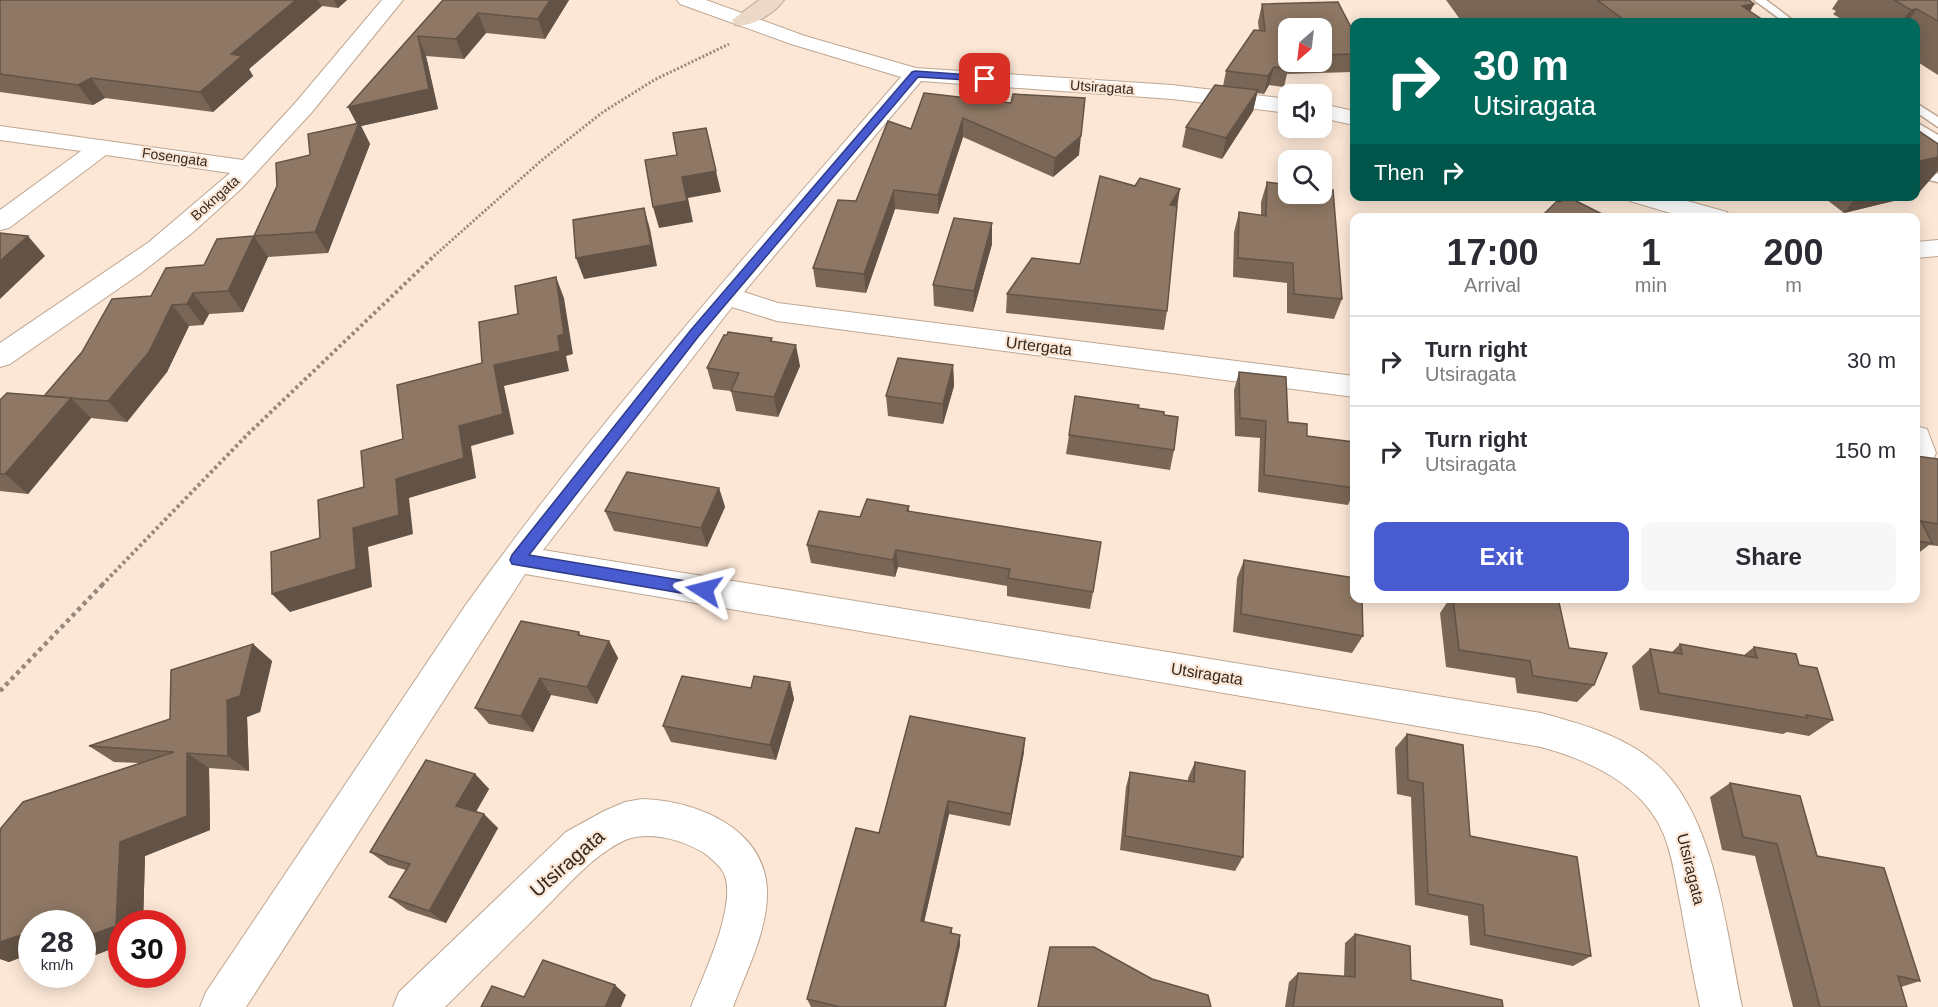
<!DOCTYPE html>
<style>
:root{--surface:#fff;--page:#f7f7f7;--text:#2b2b33;--muted:#7c7c81;--line:#e1e1e2;--accent:#485bd0}
body{margin:0;font-family:Helvetica,sans-serif;background:var(--page);color:var(--text);height:100vh;display:flex;flex-direction:column;font-size:22px;white-space:nowrap}
*{box-sizing:border-box;margin:0}
p{font-size:20px;color:var(--muted)}
.icon{flex:none;width:33px;height:33px;fill:none;stroke:currentColor;stroke-width:2;stroke-linecap:round;stroke-linejoin:round}
.map{position:relative;flex:1;overflow:hidden}
.details{position:absolute;left:1350px;top:213px;width:570px;height:390px;display:flex;flex-direction:column;background:var(--surface);border-radius:12px;box-shadow:0 3px 15px #0003}
.details>*{flex:none}
.hud{position:absolute;left:1350px;top:18px;width:570px;height:183px;border-radius:12px;box-shadow:0 3px 15px #0003;background:#00695c;color:#fff;overflow:hidden}
.needle{width:39px;rotate:208deg}
.tools{position:absolute;left:1278px;top:18px;display:grid;gap:12px}
.tools a{display:grid;place-items:center;width:54px;height:54px;border-radius:12px;background:var(--surface);box-shadow:0 3px 15px #0003;font-size:30px}
.speed{position:absolute;left:18px;top:910px;display:flex;gap:12px;font-size:30px;font-weight:700;text-align:center}
.speed>*{display:grid;place-content:center;width:78px;height:78px;border-radius:50%;background:var(--surface);box-shadow:0 3px 15px #0003;line-height:1}
.speed small{font-size:15px;font-weight:400}
.speed .limit{border:9px solid #d22;background:#fff;color:#111}
.pin{position:absolute;display:grid;place-items:center;width:51px;height:51px;color:#fff;margin:-26px;border-radius:12px;box-shadow:0 3px 9px #0006}
.me{position:absolute;width:66px;margin:-33px;rotate:279deg;stroke-linejoin:round;filter:drop-shadow(0 0 4px #0008)}
.turn{display:flex;align-items:center;gap:21px;height:126px;padding:0 24px;font-size:27px}
.turn .icon{width:78px;height:78px;stroke-width:2.5}
.turn b{display:block;font-size:42px;line-height:51px}
.then{display:flex;align-items:center;height:57px;padding:0 24px;background:#0003;gap:12px;font-size:22px}
.eta{display:flex;justify-content:space-evenly;align-items:center;height:102px;text-align:center}
.eta b{font-size:36px;font-weight:800;line-height:42px}
.primary-button{display:flex;gap:12px;margin-top:auto;padding:12px 24px}
.primary-button a{flex:1;height:69px;border-radius:12px;background:var(--accent);color:#fff;font-size:24px;font-weight:800;line-height:69px;text-align:center}
.primary-button a+a{background:var(--page);color:var(--text)}
ul{padding:0;list-style:none}
li{display:flex;align-items:center;gap:18px;height:90px;padding:0 24px;border-top:2px solid var(--line)}
li div{flex:1}
li b{display:block;font-size:22px}
li em{font-style:normal}
.map>svg:first-child{display:block}
.lines{fill:none;stroke-linecap:round;stroke-linejoin:round}
.lane-casing{stroke:#bea691;stroke-width:3}
.street-casing{stroke:#bea691;stroke-width:2}
.secondary-casing{stroke:#bea691;stroke-width:2}
.path-far2{stroke:#98887c;stroke-width:3;stroke-dasharray:2 2;stroke-linecap:butt}
.path-far1{stroke:#98887c;stroke-width:4;stroke-dasharray:3 3;stroke-linecap:butt}
.path{stroke:#98887c;stroke-width:4.5;stroke-dasharray:4 4;stroke-linecap:butt}
.lane{fill:#fff;fill-rule:evenodd}
.street{fill:#fff;fill-rule:evenodd}
.secondary{fill:#ebd8c7;fill-rule:evenodd}
.wall{fill:#7a6656;fill-rule:evenodd}
.shaded-wall{fill:#635346}
.building{fill:#8e7764;stroke:#635346;stroke-width:1.5}
.route{fill:#485bd0;stroke:#2f3b87;stroke-width:1.5}
.labels{text-anchor:middle;dominant-baseline:central;stroke-width:4.5;stroke-linejoin:round;paint-order:stroke}
.far-street-label{font-size:14px;fill:#342a22;stroke:#fce7d6}
.street-label{font-size:16px;fill:#342a22;stroke:#fce7d6}
.near-street-label{font-size:20px;fill:#342a22;stroke:#fce7d6}
</style>
<div class="map">
<svg width="1938" height="1007" viewBox="0 0 1938 1007">
<rect width="100%" height="100%" fill="#fce7d6"/>
<g class="lines">
<g class="lane-casing">
<g id="lane">
<path d="M 1754,0 L 1766,0 L 1795,22 L 1784,22 Z"/>
<path d="M 1916,103 L 1938,117 L 1938,127 L 1916,112 Z"/>
<path d="M 1916,122 L 1938,135 L 1938,145 L 1916,131 Z"/>
<path d="M 1916,163 L 1938,174 L 1938,182 L 1924,179 L 1916,173 Z"/>
</g>
</g>
<g class="street-casing">
<g id="street">
<path d="M 382,0 L 403,0 L 312,112 L 241,189 L 192,233 L 141,273 L 10,364 L 0,367 L 0,343 L 149,242 L 230,173 L 106,155 L 9,228 L 0,230 L 0,210 L 81,151 L 0,140 L 0,126 L 243,160 L 296,102 Z"/>
<path d="M 677,0 L 706,0 L 805,36 L 916,68 L 1172,85 L 1288,99 L 1288,113 L 1172,99 L 921,81 L 744,292 L 778,303 L 1354,376 L 1354,397 L 777,321 L 732,307 L 543,550 L 1541,713 C 1586,725 1639,740 1670,778 C 1717,834 1727,936 1742,1007 L 1700,1007 C 1693,974 1687,940 1681,907 C 1676,883 1673,858 1664,835 C 1644,785 1589,760 1541,747 L 525,574 L 246,1007 L 200,1007 L 206,992 L 465,606 C 598,420 752,249 901,77 L 791,44 L 680,4 Z"/>
<path d="M 1322,104 L 1354,111 L 1354,125 L 1322,118 Z"/>
<path d="M 1627,196 L 1669,196 L 1727,212 L 1730,218 L 1687,218 L 1630,201 Z"/>
<path d="M 1938,240 L 1938,256 L 1916,258 L 1916,242 Z"/>
<path d="M 1916,426 L 1927,429 L 1936,453 L 1932,461 L 1916,467 Z"/>
<path d="M 642,799 C 699,801 770,830 767,898 C 765,936 746,972 733,1007 L 691,1007 C 703,976 736,908 725,876 C 722,867 712,859 704,853 C 683,840 649,830 625,840 C 595,854 572,881 549,904 C 514,939 479,973 445,1007 L 393,1007 L 399,992 L 566,832 L 604,811 L 625,802 Z"/>
</g>
</g>
<g class="secondary-casing">
<path id="secondary" d="M 759,0 L 784,0 C 775,13 751,28 735,25 L 732,20 Z"/>
</g>
<path class="path-far2" d="M 434,256 L 542,160 L 603,112 L 654,80 L 729,44"/>
<path class="path-far1" d="M 102,585 L 248,434 L 435,255"/>
<path class="path" d="M 0,691 L 104,583"/>
<use href="#lane" class="lane"/>
<use href="#street" class="street"/>
<use href="#secondary" class="secondary"/>
</g>
<g class="wall">
<path d="M 0,0 L 347,0 L 338,8 L 322,6 L 249,69 L 253,76 L 213,112 L 105,98 L 93,105 L 0,92 Z"/>
<path d="M 443,0 L 569,0 L 545,39 L 486,33 L 464,59 L 426,56 L 438,109 L 361,126 L 370,144 L 328,253 L 268,257 L 243,312 L 209,314 L 203,325 L 189,326 L 167,372 L 127,422 L 91,418 L 28,494 L 0,491 L 0,400 L 44,396 L 151,296 L 254,236 L 277,186 L 310,155 L 357,124 L 348,107 Z"/>
<path d="M 1446,0 L 1749,0 L 1754,4 L 1750,12 L 1766,22 L 1462,22 Z"/>
<path d="M 1838,0 L 1938,0 L 1938,75 L 1916,61 L 1916,22 L 1846,22 L 1833,14 L 1836,11 L 1832,9 Z"/>
<path d="M 1262,4 L 1354,33 L 1354,64 L 1352,72 L 1287,74 L 1284,87 L 1269,85 L 1264,94 L 1257,93 L 1253,111 L 1222,159 L 1182,147 L 1186,127 L 1223,86 L 1226,71 L 1259,31 L 1258,22 ZM 1288,28 L 1322,28 L 1322,62 L 1288,62 Z"/>
<path d="M 924,93 L 1079,155 L 1053,177 L 963,137 L 938,214 L 895,209 L 866,293 L 816,287 L 813,268 L 856,201 L 911,129 Z"/>
<path d="M 1267,182 L 1342,299 L 1334,319 L 1287,313 L 1287,283 L 1233,277 L 1234,232 L 1239,212 L 1261,215 L 1261,202 Z"/>
<path d="M 1135,186 L 1177,206 L 1167,311 L 1164,330 L 1006,313 L 1007,294 L 1080,264 Z"/>
<path d="M 1822,196 L 1914,196 L 1844,213 Z"/>
<path d="M 992,244 L 973,312 L 934,306 L 933,285 Z"/>
<path d="M 772,338 L 772,342 L 800,366 L 778,417 L 736,411 L 731,391 L 713,389 L 707,368 Z"/>
<path d="M 953,365 L 954,386 L 943,424 L 888,416 L 886,396 Z"/>
<path d="M 1239,372 L 1288,422 L 1307,436 L 1354,442 L 1354,492 L 1348,505 L 1258,492 L 1260,438 L 1235,436 L 1234,390 Z"/>
<path d="M 1138,408 L 1164,415 L 1174,450 L 1170,470 L 1066,454 L 1069,435 Z"/>
<path d="M 1916,456 L 1938,459 L 1938,546 L 1929,545 L 1916,555 Z"/>
<path d="M 719,488 L 725,507 L 707,547 L 614,531 L 605,511 Z"/>
<path d="M 909,506 L 909,512 L 1093,592 L 1090,609 L 1007,596 L 1007,586 L 898,567 L 895,577 L 811,563 L 807,545 L 860,517 Z"/>
<path d="M 1244,560 L 1363,636 L 1352,653 L 1233,632 L 1237,578 Z"/>
<path d="M 1450,598 L 1558,598 L 1569,648 L 1594,685 L 1577,702 L 1517,693 L 1515,678 L 1446,667 L 1440,613 Z"/>
<path d="M 579,632 L 581,636 L 609,641 L 618,658 L 597,704 L 551,695 L 533,732 L 489,724 L 475,708 Z"/>
<path d="M 253,644 L 272,661 L 260,712 L 247,717 L 249,771 L 209,768 L 210,830 L 145,856 L 143,924 L 122,924 L 122,945 L 82,960 L 82,924 L 32,924 L 32,953 L 9,962 L 0,959 L 0,833 L 1,828 L 23,802 L 140,763 L 114,762 L 89,746 L 170,719 L 171,670 Z"/>
<path d="M 1680,644 L 1744,655 L 1754,647 L 1799,665 L 1833,720 L 1809,736 L 1787,732 L 1783,734 L 1640,710 L 1632,666 L 1650,649 L 1671,653 Z"/>
<path d="M 790,682 L 794,699 L 776,760 L 671,742 L 663,726 L 751,688 Z"/>
<path d="M 1407,734 L 1470,836 L 1591,956 L 1573,966 L 1470,945 L 1468,916 L 1415,905 L 1411,797 L 1397,794 L 1395,748 Z"/>
<path d="M 1024,752 L 1010,826 L 949,814 L 924,922 L 952,928 L 952,933 L 960,945 L 946,1007 L 811,1007 L 807,999 L 879,833 Z"/>
<path d="M 1195,762 L 1243,857 L 1235,871 L 1120,850 L 1126,787 L 1130,772 L 1188,781 L 1188,778 Z"/>
<path d="M 475,774 L 489,789 L 476,812 L 498,828 L 446,923 L 407,910 L 389,897 L 406,870 L 388,865 L 370,852 Z"/>
<path d="M 1730,783 L 1817,856 L 1920,981 L 1901,987 L 1907,1007 L 1793,1007 L 1755,856 L 1722,850 L 1710,797 Z"/>
<path d="M 1355,934 L 1411,980 L 1503,1007 L 1285,1007 L 1289,982 L 1298,973 L 1344,976 L 1345,943 Z"/>
</g>
<g class="shaded-wall">
<path d="M 296,0 L 318,0 L 322,6 L 249,69 L 253,76 L 213,112 L 200,92 L 231,54 Z"/>
<path d="M 334,0 L 347,0 L 338,8 Z"/>
<path d="M 550,0 L 569,0 L 545,39 L 538,19 Z"/>
<path d="M 1754,4 L 1743,22 L 1742,6 Z"/>
<path d="M 1917,9 L 1907,22 L 1901,22 L 1911,10 Z"/>
<path d="M 478,13 L 486,33 L 464,59 L 456,39 Z"/>
<path d="M 418,36 L 426,56 L 438,109 L 361,126 L 370,144 L 328,253 L 315,232 L 358,126 L 348,107 Z"/>
<path d="M 1274,67 L 1269,85 L 1264,94 L 1268,76 Z"/>
<path d="M 91,78 L 105,98 L 93,105 L 78,85 Z"/>
<path d="M 1258,90 L 1253,111 L 1222,159 L 1226,138 Z"/>
<path d="M 1085,98 L 1079,155 L 1053,177 L 1055,158 Z"/>
<path d="M 963,118 L 963,137 L 938,214 L 938,195 Z"/>
<path d="M 1938,157 L 1938,171 L 1916,196 L 1916,162 Z"/>
<path d="M 716,171 L 721,192 L 688,198 L 693,222 L 659,228 L 653,207 L 682,177 Z"/>
<path d="M 1180,189 L 1177,208 L 1170,205 Z"/>
<path d="M 894,190 L 895,209 L 866,293 L 864,274 Z"/>
<path d="M 1857,196 L 1914,196 L 1844,213 Z"/>
<path d="M 644,208 L 650,229 L 657,266 L 584,279 L 576,258 Z"/>
<path d="M 992,223 L 992,244 L 973,312 L 974,291 Z"/>
<path d="M 28,236 L 45,256 L 0,299 L 0,261 Z"/>
<path d="M 254,236 L 268,257 L 243,312 L 228,291 Z"/>
<path d="M 556,277 L 564,298 L 573,354 L 566,356 L 569,371 L 504,386 L 514,434 L 471,446 L 476,478 L 409,498 L 413,534 L 368,547 L 372,587 L 290,612 L 272,594 L 353,528 L 396,479 L 459,426 L 494,365 L 558,336 Z"/>
<path d="M 193,293 L 209,314 L 203,325 L 187,304 Z"/>
<path d="M 172,305 L 189,326 L 167,372 L 127,422 L 108,401 Z"/>
<path d="M 796,345 L 800,366 L 778,417 L 774,397 Z"/>
<path d="M 953,365 L 954,386 L 943,424 L 943,404 Z"/>
<path d="M 71,398 L 91,418 L 28,494 L 5,474 Z"/>
<path d="M 719,488 L 725,507 L 707,547 L 701,528 Z"/>
<path d="M 896,550 L 898,567 L 895,577 L 893,560 Z"/>
<path d="M 609,641 L 618,658 L 597,704 L 587,687 Z"/>
<path d="M 253,644 L 272,661 L 260,712 L 247,717 L 249,771 L 228,756 L 227,700 Z"/>
<path d="M 540,678 L 551,695 L 533,732 L 521,716 Z"/>
<path d="M 790,682 L 794,699 L 776,760 L 770,745 Z"/>
<path d="M 1025,738 L 1024,752 L 1010,826 L 1011,814 Z"/>
<path d="M 187,753 L 209,768 L 210,830 L 145,856 L 143,924 L 122,924 L 122,945 L 82,960 L 82,938 L 120,842 Z"/>
<path d="M 475,774 L 489,789 L 471,820 L 456,806 Z"/>
<path d="M 948,801 L 949,814 L 922,931 L 921,921 Z"/>
<path d="M 484,814 L 498,828 L 446,923 L 429,911 Z"/>
<path d="M 32,934 L 32,953 L 9,962 L 0,959 L 0,942 L 21,935 Z"/>
<path d="M 960,935 L 960,945 L 946,1007 L 944,1007 Z"/>
<path d="M 615,985 L 626,995 L 621,1007 L 605,1007 Z"/>
</g>
<g class="building">
<path d="M 0,0 L 296,0 L 231,54 L 242,56 L 200,92 L 91,78 L 78,85 L 0,74 Z"/>
<path d="M 443,0 L 550,0 L 538,19 L 478,13 L 456,39 L 418,36 L 429,89 L 348,107 Z"/>
<path d="M 1597,0 L 1749,0 L 1754,4 L 1742,6 L 1766,22 L 1627,22 Z"/>
<path d="M 1894,0 L 1938,0 L 1938,21 L 1917,9 L 1911,10 Z"/>
<path d="M 1338,2 L 1354,33 L 1354,43 L 1352,43 L 1354,47 L 1354,54 L 1322,55 L 1322,28 L 1288,28 L 1288,69 L 1274,67 L 1268,76 L 1226,71 L 1254,30 L 1265,31 L 1262,4 Z"/>
<path d="M 1215,85 L 1258,90 L 1226,138 L 1186,127 Z"/>
<path d="M 924,93 L 1011,103 L 1013,94 L 1085,98 L 1081,136 L 1055,158 L 963,118 L 938,195 L 894,190 L 864,274 L 813,268 L 838,200 L 856,201 L 888,121 L 911,129 Z"/>
<path d="M 359,123 L 315,232 L 254,236 L 228,291 L 193,293 L 187,304 L 172,305 L 149,352 L 108,401 L 44,396 L 82,352 L 112,299 L 151,296 L 166,268 L 204,265 L 217,239 L 254,236 L 277,186 L 276,163 L 310,155 L 308,134 Z"/>
<path d="M 706,128 L 716,171 L 682,177 L 687,201 L 653,207 L 645,160 L 677,155 L 673,133 Z"/>
<path d="M 1916,129 L 1938,144 L 1938,157 L 1916,162 Z"/>
<path d="M 1100,176 L 1135,186 L 1140,178 L 1180,189 L 1170,205 L 1177,206 L 1167,311 L 1007,294 L 1032,258 L 1080,264 Z"/>
<path d="M 1267,182 L 1288,185 L 1288,194 L 1322,194 L 1322,189 L 1333,190 L 1342,299 L 1294,294 L 1293,263 L 1238,258 L 1239,212 L 1266,216 Z"/>
<path d="M 1566,196 L 1610,218 L 1540,218 L 1557,201 L 1560,202 Z"/>
<path d="M 644,208 L 651,245 L 576,258 L 573,220 Z"/>
<path d="M 954,218 L 992,223 L 974,291 L 933,285 Z"/>
<path d="M 0,233 L 28,236 L 0,261 Z"/>
<path d="M 556,277 L 564,334 L 558,336 L 560,351 L 494,365 L 503,414 L 459,426 L 464,458 L 396,479 L 399,515 L 353,528 L 356,569 L 272,594 L 271,552 L 320,538 L 318,500 L 364,487 L 361,451 L 403,439 L 397,385 L 482,363 L 479,322 L 518,314 L 515,286 Z"/>
<path d="M 728,332 L 772,338 L 770,341 L 796,345 L 774,397 L 731,391 L 739,373 L 707,368 L 724,335 L 727,335 Z"/>
<path d="M 898,358 L 953,365 L 943,404 L 886,396 Z"/>
<path d="M 1239,372 L 1286,377 L 1288,422 L 1307,424 L 1307,436 L 1354,442 L 1354,488 L 1264,475 L 1266,421 L 1240,418 Z"/>
<path d="M 7,393 L 71,398 L 5,474 L 0,474 L 0,400 Z"/>
<path d="M 1075,396 L 1139,405 L 1138,408 L 1164,412 L 1164,415 L 1178,417 L 1174,450 L 1069,435 Z"/>
<path d="M 1916,456 L 1938,459 L 1938,524 L 1921,521 L 1932,543 L 1916,541 Z"/>
<path d="M 627,472 L 719,488 L 701,528 L 605,511 Z"/>
<path d="M 867,499 L 909,506 L 907,511 L 1101,542 L 1093,592 L 1008,578 L 1010,569 L 896,550 L 893,560 L 807,545 L 819,511 L 860,517 Z"/>
<path d="M 1244,560 L 1354,578 L 1354,598 L 1362,598 L 1363,636 L 1241,614 Z"/>
<path d="M 1453,598 L 1479,598 L 1497,601 L 1497,598 L 1558,598 L 1569,648 L 1607,653 L 1594,685 L 1533,676 L 1530,661 L 1459,650 Z"/>
<path d="M 521,621 L 579,632 L 578,635 L 609,641 L 587,687 L 540,678 L 521,716 L 475,708 Z"/>
<path d="M 253,644 L 240,696 L 227,700 L 228,756 L 187,753 L 187,816 L 120,842 L 116,926 L 82,938 L 82,924 L 32,924 L 32,934 L 21,938 L 21,935 L 0,942 L 0,833 L 1,828 L 23,802 L 174,752 L 89,746 L 170,719 L 171,670 Z"/>
<path d="M 1680,644 L 1757,658 L 1754,647 L 1796,654 L 1799,665 L 1817,668 L 1833,720 L 1806,715 L 1807,718 L 1659,693 L 1650,649 L 1682,654 Z"/>
<path d="M 682,676 L 751,688 L 754,676 L 790,682 L 770,745 L 663,726 Z"/>
<path d="M 910,716 L 1025,738 L 1011,814 L 948,801 L 921,921 L 952,928 L 950,933 L 960,935 L 944,1007 L 840,1007 L 807,999 L 856,828 L 879,833 Z"/>
<path d="M 1407,734 L 1463,745 L 1470,836 L 1577,857 L 1591,956 L 1485,935 L 1483,905 L 1428,894 L 1423,783 L 1408,780 Z"/>
<path d="M 426,760 L 475,774 L 456,806 L 484,814 L 429,911 L 389,897 L 410,864 L 370,852 Z"/>
<path d="M 1195,762 L 1245,771 L 1243,857 L 1125,836 L 1130,772 L 1194,782 Z"/>
<path d="M 1730,783 L 1800,796 L 1817,856 L 1884,868 L 1920,981 L 1898,976 L 1907,1007 L 1820,1007 L 1777,844 L 1743,837 Z"/>
<path d="M 1355,934 L 1410,946 L 1411,980 L 1502,1000 L 1503,1007 L 1293,1007 L 1298,973 L 1355,977 Z"/>
<path d="M 1050,947 L 1094,947 L 1152,979 L 1208,995 L 1211,1007 L 1038,1007 Z"/>
<path d="M 543,960 L 615,985 L 605,1007 L 481,1007 L 492,986 L 524,997 Z"/>
</g>
<path class="route" d="M 915,71 L 985,76 L 990,79 L 985,81 L 918,77 L 698,337 L 529,555 L 704,584 L 709,586 L 711,590 L 709,595 L 704,597 L 512,564 L 510,560 L 512,555 L 690,331 L 912,72 Z"/>
<g class="labels">
<g class="far-street-label">
<text transform="translate(1102 87) rotate(4)">Utsiragata</text>
<text transform="translate(175 157) rotate(8)">Fosengata</text>
<text transform="translate(215 198) rotate(-42)">Bokngata</text>
</g>
<g class="street-label">
<text transform="translate(1039 346) rotate(7)">Urtergata</text>
<text transform="translate(1207 674) rotate(9)">Utsiragata</text>
<text transform="translate(1691 869) rotate(76)">Utsiragata</text>
</g>
<g class="near-street-label">
<text transform="translate(567 863) rotate(-41)">Utsiragata</text>
</g>
</g>
</svg>
<div class="tools">
<a><svg class="needle" viewBox="-14 -14 28 28"><path d="M0-13l5 13h-10z" fill="#e53935"/><path d="M0 13l5-13h-10z" fill="#7c7c81"/></svg></a>
<a><svg class="icon" aria-label="sound" viewBox="0 0 24 24"><path d="M4 9h4l5-4v14l-5-4H4zM17 9q2 3 0 6"/></svg></a>
<a><svg class="icon" aria-label="search" viewBox="0 0 24 24"><circle cx="10" cy="10" r="6"/><path d="M15 15l6 6"/></svg></a>
</div>
<div class="speed"><div>28<small>km/h</small></div><div class="limit">30</div></div>
<div class="pin" style="left:985px;top:79px;background:#d93025"><svg class="icon" aria-label="arrive" viewBox="0 0 24 24"><path d="M6 21V4h12l-3 4 3 4H6"/></svg></div>
<svg class="me" style="left:704px;top:590px" viewBox="-20 -20 40 40"><path d="M0-17L14 15 0 8-14 15z" fill="#485bd0" stroke="#fff" stroke-width="4"/></svg>
<div class="hud">
<div class="turn"><svg class="icon" aria-label="right" viewBox="0 0 24 24"><path d="M7 20v-9h11M14 6l5 5-5 5"/></svg><div><b>30 m</b>Utsiragata</div></div>
<div class="then">Then<svg class="icon" aria-label="right" viewBox="0 0 24 24"><path d="M7 20v-9h11M14 6l5 5-5 5"/></svg></div>
</div>
<section class="details">
<div class="eta">
<div><b>17:00</b><p>Arrival</p></div>
<div><b>1</b><p>min</p></div>
<div><b>200</b><p>m</p></div>
</div>
<ul>
<li><svg class="icon" aria-label="right" viewBox="0 0 24 24"><path d="M7 20v-9h11M14 6l5 5-5 5"/></svg><div><b>Turn right</b><p>Utsiragata</p></div><em>30 m</em></li>
<li><svg class="icon" aria-label="right" viewBox="0 0 24 24"><path d="M7 20v-9h11M14 6l5 5-5 5"/></svg><div><b>Turn right</b><p>Utsiragata</p></div><em>150 m</em></li>
</ul>
<div class="primary-button"><a>Exit</a><a>Share</a></div>
</section>
</div>
